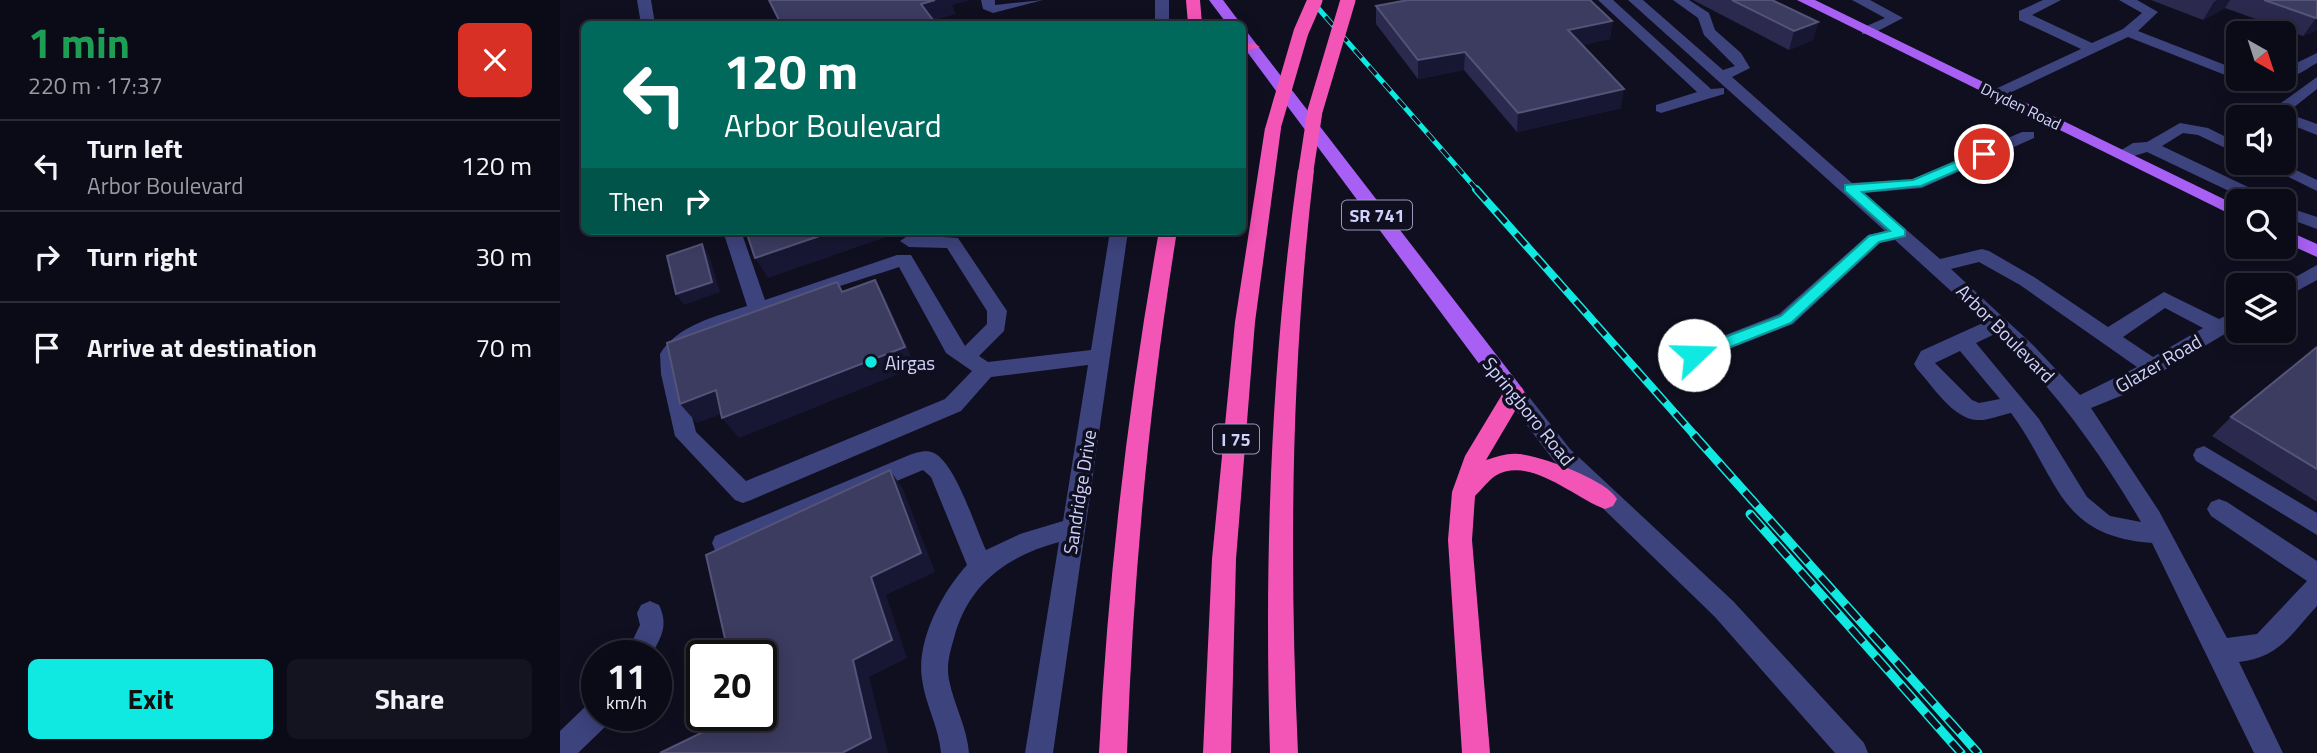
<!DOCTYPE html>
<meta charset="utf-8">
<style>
:root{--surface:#0b0b18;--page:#141421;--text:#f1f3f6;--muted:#9a9ba2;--line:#2b2b37;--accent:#10e9e1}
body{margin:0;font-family:"Titillium Web",sans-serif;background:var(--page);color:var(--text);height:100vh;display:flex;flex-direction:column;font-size:26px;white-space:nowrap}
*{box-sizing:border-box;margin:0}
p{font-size:23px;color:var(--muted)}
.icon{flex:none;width:38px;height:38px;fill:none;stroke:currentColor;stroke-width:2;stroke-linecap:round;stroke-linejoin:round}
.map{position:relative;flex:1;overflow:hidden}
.panel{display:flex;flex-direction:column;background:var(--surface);width:560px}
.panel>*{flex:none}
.guide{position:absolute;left:21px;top:21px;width:665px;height:214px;border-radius:10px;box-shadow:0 4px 18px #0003,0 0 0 2px var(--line);background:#00695c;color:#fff;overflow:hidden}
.needle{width:46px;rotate:141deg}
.fabs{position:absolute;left:1666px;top:21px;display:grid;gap:14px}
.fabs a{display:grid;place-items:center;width:70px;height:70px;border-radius:10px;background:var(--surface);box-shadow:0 4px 18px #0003,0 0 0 2px var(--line);font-size:35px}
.speed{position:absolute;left:21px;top:640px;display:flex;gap:14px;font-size:35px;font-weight:700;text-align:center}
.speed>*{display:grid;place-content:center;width:91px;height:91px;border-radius:50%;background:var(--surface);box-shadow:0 4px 18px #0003,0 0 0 2px var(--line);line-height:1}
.speed small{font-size:18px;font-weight:400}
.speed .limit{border:4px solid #111;border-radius:10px;background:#fff;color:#111}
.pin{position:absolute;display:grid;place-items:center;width:60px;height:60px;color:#fff;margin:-30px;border:4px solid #fff;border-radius:50%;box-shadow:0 2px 7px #0007}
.me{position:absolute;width:77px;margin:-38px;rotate:69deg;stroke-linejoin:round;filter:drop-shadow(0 0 5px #0008)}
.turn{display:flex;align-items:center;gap:24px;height:147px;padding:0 28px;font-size:32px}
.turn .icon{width:91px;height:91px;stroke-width:2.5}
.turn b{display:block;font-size:49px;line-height:60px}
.then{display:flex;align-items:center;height:66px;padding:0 28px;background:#0003;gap:14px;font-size:26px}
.round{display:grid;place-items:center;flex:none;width:74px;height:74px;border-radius:10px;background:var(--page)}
.overview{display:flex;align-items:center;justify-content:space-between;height:119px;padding:0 28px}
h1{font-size:42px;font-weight:700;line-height:52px;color:#1e9e55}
.primary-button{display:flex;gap:14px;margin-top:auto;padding:14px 28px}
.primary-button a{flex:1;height:80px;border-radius:10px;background:var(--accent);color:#111;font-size:28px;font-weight:700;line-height:80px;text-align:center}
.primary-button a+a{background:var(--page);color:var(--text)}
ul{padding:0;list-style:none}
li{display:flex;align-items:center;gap:21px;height:91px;padding:0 28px;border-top:2px solid var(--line)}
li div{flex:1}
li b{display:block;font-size:26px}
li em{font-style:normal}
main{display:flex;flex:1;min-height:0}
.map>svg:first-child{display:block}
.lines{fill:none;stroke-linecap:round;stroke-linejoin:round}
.minor{fill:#3d437c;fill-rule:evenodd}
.major{fill:#a860f4;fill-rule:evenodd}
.highway{fill:#f355b6;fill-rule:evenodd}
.rail-far2-casing{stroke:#10e9e1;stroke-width:5}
.rail-far1-casing{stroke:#10e9e1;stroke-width:8}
.rail-casing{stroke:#10e9e1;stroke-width:9}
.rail-far2{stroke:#0f0f20;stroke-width:3.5;stroke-dasharray:11;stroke-linecap:butt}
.rail-far1{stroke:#0f0f20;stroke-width:5;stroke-dasharray:15;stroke-linecap:butt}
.rail{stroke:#0f0f20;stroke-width:6;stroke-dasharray:19;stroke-linecap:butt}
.highway-bridge{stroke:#f355b6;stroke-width:15}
.wall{fill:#2b294d}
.shaded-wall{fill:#181733}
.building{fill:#3c3b60;stroke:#545378;stroke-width:2}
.route{fill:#10e9e1;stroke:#0a9792;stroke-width:2}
.poi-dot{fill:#10e9e1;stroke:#0f0f20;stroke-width:2.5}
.labels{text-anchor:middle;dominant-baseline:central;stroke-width:7;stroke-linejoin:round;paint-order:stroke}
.far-street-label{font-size:16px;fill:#d1d2fc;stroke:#0f0f20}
.shield{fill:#0f0f20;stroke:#9798ba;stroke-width:2}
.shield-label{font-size:18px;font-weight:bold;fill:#d1d2fc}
.street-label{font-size:19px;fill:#d1d2fc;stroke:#0f0f20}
.poi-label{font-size:19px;fill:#d1d2fc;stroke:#0f0f20;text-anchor:start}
</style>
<main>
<section class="panel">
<div class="overview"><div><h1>1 min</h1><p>220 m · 17:37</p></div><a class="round" style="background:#d93025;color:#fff"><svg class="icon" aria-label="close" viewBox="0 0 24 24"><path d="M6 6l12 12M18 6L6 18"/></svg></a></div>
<ul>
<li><svg class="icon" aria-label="left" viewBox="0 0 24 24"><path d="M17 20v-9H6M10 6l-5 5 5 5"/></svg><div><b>Turn left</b><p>Arbor Boulevard</p></div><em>120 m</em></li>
<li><svg class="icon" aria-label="right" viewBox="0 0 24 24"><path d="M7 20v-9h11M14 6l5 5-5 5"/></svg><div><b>Turn right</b></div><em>30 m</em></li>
<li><svg class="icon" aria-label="arrive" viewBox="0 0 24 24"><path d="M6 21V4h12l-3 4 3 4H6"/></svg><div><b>Arrive at destination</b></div><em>70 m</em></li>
</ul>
<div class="primary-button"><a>Exit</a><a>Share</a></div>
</section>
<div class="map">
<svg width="1757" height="753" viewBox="0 0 1757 753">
<rect width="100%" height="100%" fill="#0f0f20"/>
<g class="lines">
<g class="minor">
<path d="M 77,0 L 91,0 L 95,24 L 81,24 Z"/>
<path d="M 421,0 L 435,0 L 435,5 L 483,0 L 433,13 L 423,9 Z"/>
<rect x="595" y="0" width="14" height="24"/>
<path d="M 1038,0 L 1053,0 L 1151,89 L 1164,88 L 1164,94 L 1101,113 L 1096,111 L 1096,105 L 1137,92 Z"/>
<path d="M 1068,0 L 1083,0 L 1163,70 L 1175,66 L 1144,35 L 1138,18 L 1113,0 L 1129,0 L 1149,13 L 1155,30 L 1181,53 L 1190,68 L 1172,77 L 1292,183 L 1352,179 L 1462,132 L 1474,132 L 1474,138 L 1362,188 L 1304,193 L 1380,259 L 1422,249 L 1429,251 L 1474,277 L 1548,327 L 1604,292 L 1659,319 L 1678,310 L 1678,326 L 1563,395 L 1531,408 L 1599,511 L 1667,638 L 1697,634 L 1747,581 L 1651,516 L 1647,509 L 1651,502 L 1659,499 L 1667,502 L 1757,561 L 1757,606 C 1732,633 1719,658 1679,662 L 1723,753 L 1694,753 L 1592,543 C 1497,536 1499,478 1451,413 C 1441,415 1427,421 1417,420 C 1393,419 1372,385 1357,369 L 1354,364 L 1361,351 L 1425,322 L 1335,240 L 1320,243 L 1233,324 L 1141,360 L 1127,360 L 1124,355 L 1127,350 L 1219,314 L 1308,235 L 1325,231 ZM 1419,262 L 1460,285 L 1577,367 L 1520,395 L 1473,345 L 1391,269 ZM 1605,308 L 1643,328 L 1593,357 L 1563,337 ZM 1437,333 C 1495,390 1540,452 1581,522 L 1550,516 L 1527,497 L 1479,419 L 1416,343 ZM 1400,351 L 1440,399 L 1419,403 L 1412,400 L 1375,363 Z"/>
<path d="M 1292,0 L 1310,0 L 1343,18 L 1312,34 L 1302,34 L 1302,28 L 1325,18 Z"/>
<path d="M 1483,0 L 1501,0 L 1472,15 L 1532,43 L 1563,29 L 1582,13 L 1559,0 L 1577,0 L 1598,12 L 1578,31 L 1678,70 L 1678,79 L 1681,79 L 1673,78 L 1568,37 L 1441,97 L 1431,97 L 1431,91 L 1521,49 L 1459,20 L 1459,11 Z"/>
<path d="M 1757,53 L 1757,63 C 1746,69 1734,79 1721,79 L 1724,79 L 1724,69 Z"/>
<path d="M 1757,77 L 1757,89 L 1733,108 L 1732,115 L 1757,124 L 1757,135 L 1724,122 L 1724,117 L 1716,117 L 1721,103 Z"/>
<path d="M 1689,79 L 1718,79 C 1712,86 1694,86 1689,79 Z"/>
<path d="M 1620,123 L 1648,128 L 1678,143 L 1678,154 L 1638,135 L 1623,133 L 1602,146 L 1709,197 L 1712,201 L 1690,201 L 1587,152 L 1561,160 L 1553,155 L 1573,143 L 1587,142 Z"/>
<path d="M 1700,163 L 1721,163 L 1757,180 L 1757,191 Z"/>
<path d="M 1724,206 L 1757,217 L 1757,229 L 1724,217 Z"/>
<path d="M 163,231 L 181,231 L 205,300 L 337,255 L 351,255 L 405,346 L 427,324 L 427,311 L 387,248 L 349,247 L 340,241 L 349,235 L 398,238 L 447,311 L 444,331 L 419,356 L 428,362 L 531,350 L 550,231 L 568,231 L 493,753 L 465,753 L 499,542 C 447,556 408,584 394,638 C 390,652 386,665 389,680 C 394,705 407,727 409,753 L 381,753 C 379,727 365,704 362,679 C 356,641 382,592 407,565 L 371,477 L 363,470 L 164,553 L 155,550 L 152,543 L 155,536 L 347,456 C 355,453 366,449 374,453 C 396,464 415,527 426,550 L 460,534 L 503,521 L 528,365 L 431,377 L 401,411 L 191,500 L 183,503 L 175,500 L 115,436 L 101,374 L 100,354 C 117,325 157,316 187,306 ZM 339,267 L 386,353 L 412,371 L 385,399 L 186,481 L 136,432 L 121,374 L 120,356 C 151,322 290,284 339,267 Z"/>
<path d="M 1757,265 L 1757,280 L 1724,298 L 1724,285 L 1721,285 Z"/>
<path d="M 954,386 L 962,388 L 1010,449 L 1173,601 L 1304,743 L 1308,753 L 1275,753 L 1155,617 L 994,461 L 943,394 L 946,388 Z"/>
<path d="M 1644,446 L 1757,513 L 1757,535 L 1636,461 L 1633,455 L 1636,449 Z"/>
<path d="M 90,601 L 99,605 C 109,626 101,637 91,656 L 65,656 L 80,625 L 77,613 L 81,605 Z"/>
<path d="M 37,702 L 37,716 L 51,716 L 47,725 L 18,753 L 0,753 L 0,731 L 27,705 Z"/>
</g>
<g class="major">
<path d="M 649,0 L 663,0 L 681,24 L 667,24 Z"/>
<path d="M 1237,0 L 1255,0 L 1678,206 L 1678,218 Z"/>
<path d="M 682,31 L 687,32 L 962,388 L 965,394 L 962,400 L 946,400 L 682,45 Z"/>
<path d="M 1724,229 L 1757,244 L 1757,257 L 1724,242 Z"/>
</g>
<g class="highway">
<path d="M 626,0 L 640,0 L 642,24 L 628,24 Z"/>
<path d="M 682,44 L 693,43 L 700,47 L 682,52 Z"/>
<path d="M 713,123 L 721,128 L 695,322 L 676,559 L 671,753 L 643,753 L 652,559 L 675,322 L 705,128 Z"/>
<path d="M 746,165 L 754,170 C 731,364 729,558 738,753 L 710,753 C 704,557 711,364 738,170 Z"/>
<path d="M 599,231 L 617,231 C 589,404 573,578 567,753 L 539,753 C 548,578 568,404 599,231 Z"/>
<path d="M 954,386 L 962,388 L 965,394 L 926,460 C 937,457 947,453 958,454 C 980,455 1047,480 1057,499 L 1053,506 L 1045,509 C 1014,498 970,455 935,476 C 928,481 922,489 915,496 L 912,540 L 930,753 L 902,753 L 888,540 L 892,492 L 905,456 L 946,388 Z"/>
</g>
<g class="rail-far2-casing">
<path id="rail-far2" d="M 751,0 L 918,191"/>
</g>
<g class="rail-far1-casing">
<path id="rail-far1" d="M 916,189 L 1136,437"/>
</g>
<g class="rail-casing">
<g id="rail">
<path d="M 1134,435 L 1418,753"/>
<path d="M 1190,514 L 1401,753"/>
</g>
</g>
<use href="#rail-far2" class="rail-far2"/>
<use href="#rail-far1" class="rail-far1"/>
<use href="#rail" class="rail"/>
<g class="highway-bridge">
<path d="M 713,128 L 741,32 L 755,0"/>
<path d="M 746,170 L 755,111 L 788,0"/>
</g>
</g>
<g class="wall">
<path d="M 1133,0 L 1212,0 L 1258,22 L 1253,40 L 1229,50 Z"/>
<path d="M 1591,0 L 1757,0 L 1757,30 L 1743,36 L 1665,8 L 1643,20 Z"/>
<path d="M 816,6 L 1052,21 L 1050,39 L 1022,45 L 1061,108 L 957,132 L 904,70 L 858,79 L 816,24 Z"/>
<path d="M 1757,347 L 1757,502 L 1652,436 L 1671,417 Z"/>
</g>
<g class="shaded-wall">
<path d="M 375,0 L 411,0 L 392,5 L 396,14 L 368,22 L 361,4 Z"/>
<path d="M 1657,0 L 1670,0 L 1665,8 L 1643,20 L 1654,2 Z"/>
<path d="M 1757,17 L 1757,30 L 1743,36 L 1756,18 Z"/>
<path d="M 1052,21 L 1050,39 L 1006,49 L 1008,30 Z"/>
<path d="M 1258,22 L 1253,40 L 1229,50 L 1234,31 Z"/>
<path d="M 905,52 L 904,70 L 858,79 L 858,60 Z"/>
<path d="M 1064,89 L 1061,108 L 957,132 L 958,113 Z"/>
<path d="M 274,231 L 330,231 L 332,235 L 208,278 L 195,258 Z"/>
<path d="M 142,244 L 149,255 L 160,292 L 124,305 L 116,294 Z"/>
<path d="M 315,280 L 326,300 L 356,367 L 179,438 L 162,418 Z"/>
<path d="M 156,390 L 172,410 L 137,423 L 120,404 Z"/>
<path d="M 330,470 L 343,489 L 375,572 L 326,595 L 347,658 L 309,677 L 328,753 L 282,753 L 293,660 L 311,577 Z"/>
</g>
<g class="building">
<path d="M 209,0 L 375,0 L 361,4 L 376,24 L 221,24 Z"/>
<path d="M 848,0 L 1030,0 L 1052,21 L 1008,30 L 1064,89 L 958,113 L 905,52 L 858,60 L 816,6 Z"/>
<path d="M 1172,0 L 1212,0 L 1258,22 L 1234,31 Z"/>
<path d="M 1704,0 L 1757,0 L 1757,17 L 1756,18 Z"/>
<path d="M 470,21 L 473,24 L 455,24 Z"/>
<path d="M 186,231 L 274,231 L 195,258 Z"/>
<path d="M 142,244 L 152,282 L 116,294 L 107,256 Z"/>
<path d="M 315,280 L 345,347 L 162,418 L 156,390 L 120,404 L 107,343 L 277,282 L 282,292 Z"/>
<path d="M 1757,347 L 1757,469 L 1671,417 Z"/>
<path d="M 330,470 L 361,553 L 311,577 L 332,640 L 293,660 L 311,738 L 282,753 L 100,753 L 176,716 L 201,716 L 201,656 L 169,656 L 146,555 Z"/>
</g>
<path class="route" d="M 1424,150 L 1430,154 L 1429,157 L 1361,186 L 1302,192 L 1345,230 L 1345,236 L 1319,242 L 1231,323 L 1140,359 L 1128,359 L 1128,351 L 1221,316 L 1309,236 L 1330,231 L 1285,191 L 1285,185 L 1353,180 Z"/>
<circle class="poi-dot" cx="311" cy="362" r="7"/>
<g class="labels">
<g class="far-street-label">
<text transform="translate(1461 106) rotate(26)">Dryden Road</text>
</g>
<g class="shield">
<rect x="782" y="200.5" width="70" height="29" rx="5"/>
<rect x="653" y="424.5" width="46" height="29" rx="5"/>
</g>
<g class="shield-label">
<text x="817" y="215">SR 741</text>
<text x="676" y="439">I 75</text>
</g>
<g class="street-label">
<text transform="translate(1446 333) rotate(45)">Arbor Boulevard</text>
<text transform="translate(1598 363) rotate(-30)">Glazer Road</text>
<text transform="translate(969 411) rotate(51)">Springboro Road</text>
<text transform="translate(519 492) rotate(-81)">Sandridge Drive</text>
</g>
<g class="poi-label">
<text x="325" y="362">Airgas</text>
</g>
</g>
</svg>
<div class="fabs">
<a><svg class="needle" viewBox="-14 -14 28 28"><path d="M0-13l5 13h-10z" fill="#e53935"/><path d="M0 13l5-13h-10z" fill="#9a9ba2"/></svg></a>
<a><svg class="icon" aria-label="sound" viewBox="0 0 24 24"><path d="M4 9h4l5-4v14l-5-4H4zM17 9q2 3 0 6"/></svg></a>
<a><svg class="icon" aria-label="search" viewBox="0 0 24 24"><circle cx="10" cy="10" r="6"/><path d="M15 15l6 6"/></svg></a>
<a><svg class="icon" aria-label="layers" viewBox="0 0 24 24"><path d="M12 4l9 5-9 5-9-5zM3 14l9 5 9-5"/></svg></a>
</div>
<div class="speed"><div>11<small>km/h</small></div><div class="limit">20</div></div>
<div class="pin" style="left:1424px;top:154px;background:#d93025"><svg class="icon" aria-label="arrive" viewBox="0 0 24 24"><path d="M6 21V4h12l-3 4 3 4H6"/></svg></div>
<svg class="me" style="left:1134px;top:355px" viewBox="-20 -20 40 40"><circle r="19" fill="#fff"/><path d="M0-13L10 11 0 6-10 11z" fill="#10e9e1"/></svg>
<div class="guide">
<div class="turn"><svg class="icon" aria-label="left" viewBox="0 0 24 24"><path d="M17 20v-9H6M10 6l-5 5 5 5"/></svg><div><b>120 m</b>Arbor Boulevard</div></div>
<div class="then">Then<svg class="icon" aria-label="right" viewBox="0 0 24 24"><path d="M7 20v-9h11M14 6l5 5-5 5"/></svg></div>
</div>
</div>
</main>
